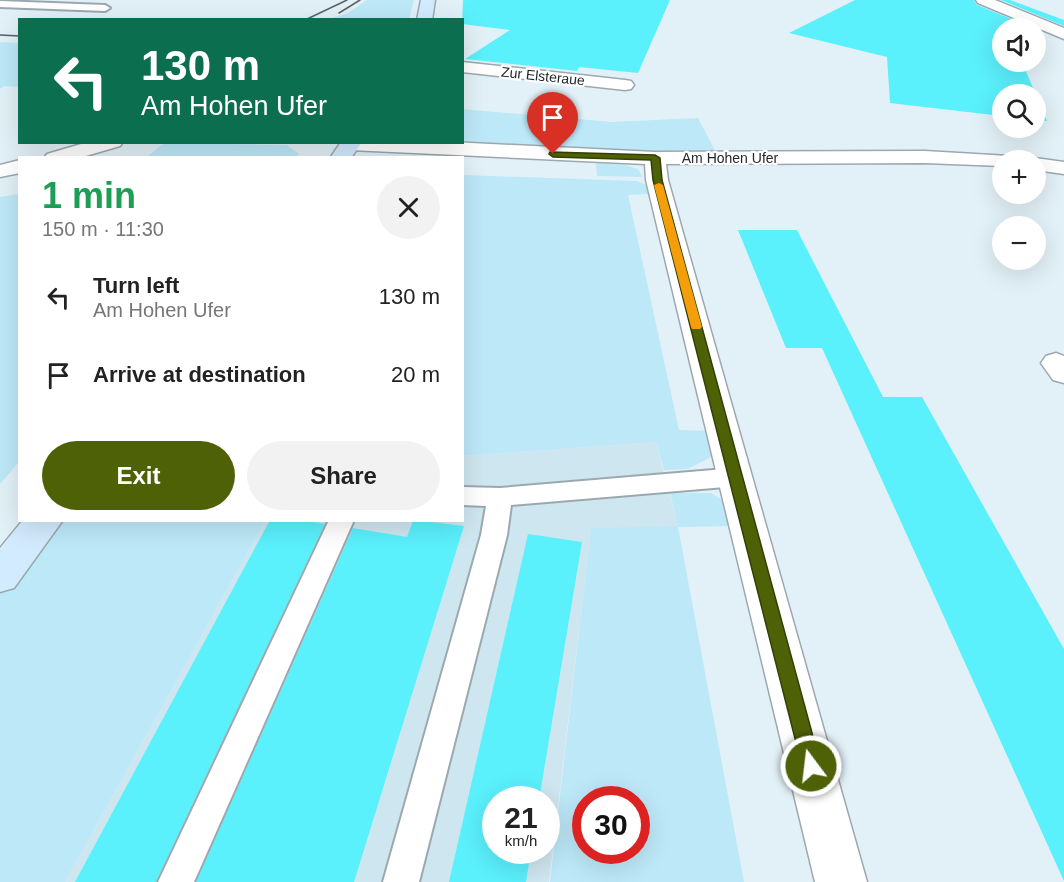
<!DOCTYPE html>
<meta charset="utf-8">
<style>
:root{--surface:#fff;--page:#f2f2f2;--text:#222;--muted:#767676;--accent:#4f6107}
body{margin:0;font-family:Helvetica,sans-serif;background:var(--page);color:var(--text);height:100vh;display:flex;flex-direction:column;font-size:22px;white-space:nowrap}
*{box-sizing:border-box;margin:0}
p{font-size:20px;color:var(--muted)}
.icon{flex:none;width:33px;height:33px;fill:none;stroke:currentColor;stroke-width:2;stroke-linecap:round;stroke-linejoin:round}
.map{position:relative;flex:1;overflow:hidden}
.side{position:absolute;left:18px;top:156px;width:446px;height:366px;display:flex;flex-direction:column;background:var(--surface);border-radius:0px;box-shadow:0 6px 24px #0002}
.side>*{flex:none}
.top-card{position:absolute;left:18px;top:18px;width:446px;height:126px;border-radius:0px;box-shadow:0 6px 24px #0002;background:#0b6e4f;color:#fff;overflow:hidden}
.controls{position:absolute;left:992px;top:18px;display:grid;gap:12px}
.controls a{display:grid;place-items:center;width:54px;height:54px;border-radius:50%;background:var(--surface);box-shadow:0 6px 24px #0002;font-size:30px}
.speed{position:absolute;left:482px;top:786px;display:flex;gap:12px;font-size:30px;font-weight:700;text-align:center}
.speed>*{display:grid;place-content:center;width:78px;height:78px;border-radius:50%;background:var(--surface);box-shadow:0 6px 24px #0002;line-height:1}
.speed small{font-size:15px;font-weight:400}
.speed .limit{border:9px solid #d22;background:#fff;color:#111}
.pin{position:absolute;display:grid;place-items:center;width:51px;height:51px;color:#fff;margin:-62px -26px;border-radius:50% 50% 50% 0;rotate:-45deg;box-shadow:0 0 6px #0007}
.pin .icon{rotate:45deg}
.me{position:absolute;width:66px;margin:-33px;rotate:345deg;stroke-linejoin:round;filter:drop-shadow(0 0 4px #0008)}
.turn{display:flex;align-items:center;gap:21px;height:126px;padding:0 24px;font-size:27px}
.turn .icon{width:78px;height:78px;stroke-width:2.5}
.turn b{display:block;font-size:42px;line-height:51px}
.round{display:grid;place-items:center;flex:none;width:63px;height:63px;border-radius:32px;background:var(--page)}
.overview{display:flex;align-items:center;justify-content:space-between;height:102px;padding:0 24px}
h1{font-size:36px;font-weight:600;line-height:45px;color:#1e9e55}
.cta{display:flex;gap:12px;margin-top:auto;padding:12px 24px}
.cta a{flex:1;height:69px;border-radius:36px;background:var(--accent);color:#fff;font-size:24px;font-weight:600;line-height:69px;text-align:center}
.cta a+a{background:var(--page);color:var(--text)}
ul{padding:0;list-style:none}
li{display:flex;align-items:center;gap:18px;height:78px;padding:0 24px}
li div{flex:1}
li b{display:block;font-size:22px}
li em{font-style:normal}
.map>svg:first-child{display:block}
.built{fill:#cee6ef;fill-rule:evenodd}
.green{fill:#bde8f8;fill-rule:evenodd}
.building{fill:#5af0fc}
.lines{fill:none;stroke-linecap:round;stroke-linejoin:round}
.lane-casing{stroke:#9ba9af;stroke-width:4}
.street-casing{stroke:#9ba9af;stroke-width:3}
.secondary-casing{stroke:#9ba9af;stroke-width:3}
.lane{fill:#fff;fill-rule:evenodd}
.street{fill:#fff;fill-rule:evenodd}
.secondary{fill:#d3ebfe;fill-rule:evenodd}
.tram{stroke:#586063;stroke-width:1.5}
.route{fill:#4f6107;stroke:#333f05;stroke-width:1.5}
.slow{fill:#f59e0b}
.labels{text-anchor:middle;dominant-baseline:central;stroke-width:4.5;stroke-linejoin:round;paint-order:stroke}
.far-street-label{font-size:14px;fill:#22282a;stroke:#fff}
</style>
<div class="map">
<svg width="1064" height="882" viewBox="0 0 1064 882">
<rect width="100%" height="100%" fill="#e2f1f7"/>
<path class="built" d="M 656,442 L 678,526 L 591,529 L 549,882 L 65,882 L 265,521 L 462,520 L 462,456 ZM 495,800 L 546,800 L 546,850 L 495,850 Z"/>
<g class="green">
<path d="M 367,0 L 414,0 L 409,19 L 329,19 L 348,13 Z"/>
<path d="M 0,42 L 19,43 L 19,87 L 4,86 L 0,89 Z"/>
<path d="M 462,109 L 612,122 L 698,118 L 718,156 L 391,143 L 462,142 Z"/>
<path d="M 164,143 L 287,145 L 299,154 L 295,158 L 147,157 Z"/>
<path d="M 596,163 L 625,165 L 638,169 L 642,177 L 597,176 Z"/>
<path d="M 462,175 L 637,181 L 646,185 L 650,194 L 628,195 L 679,430 L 711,431 L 715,455 L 688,469 L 664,470 L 656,442 L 462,456 Z"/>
<path d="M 19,194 L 19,462 L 0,484 L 0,197 Z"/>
<path d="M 670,493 L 711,493 L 726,502 L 735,526 L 678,527 L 744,882 L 550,882 L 591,528 L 678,526 ZM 585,800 L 636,800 L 636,850 L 585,850 Z"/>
<path d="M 45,521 L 265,521 L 65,882 L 0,882 L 0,576 Z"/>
</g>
<g class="building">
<path d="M 463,0 L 670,0 L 638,73 L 579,67 L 577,71 L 465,59 L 510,30 L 462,24 Z"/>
<path d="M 855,0 L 974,0 L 977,5 L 1033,28 L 1002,28 L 1002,62 L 1022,62 L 1047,121 L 1035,120 L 1035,94 L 1002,94 L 1002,116 L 890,103 L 887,57 L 789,33 Z"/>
<path d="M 1001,0 L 1010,0 L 1064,20 L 1064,26 Z"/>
<path d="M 738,230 L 797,230 L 883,397 L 922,397 L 1064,649 L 1064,881 L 822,348 L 786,348 Z"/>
<path d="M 270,520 L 304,520 L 325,524 L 156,882 L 75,882 Z"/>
<path d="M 413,520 L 464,526 L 354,882 L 196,882 L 353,528 L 407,537 Z"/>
<path d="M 528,534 L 582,542 L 539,800 L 495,800 L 495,850 L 531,850 L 526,882 L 449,882 Z"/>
</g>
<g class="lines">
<g class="lane-casing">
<g id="lane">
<path d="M 0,1 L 105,5 L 110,8 L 105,11 L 0,7 Z"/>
<path d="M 737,468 L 745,471 L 749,477 L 745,483 L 737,486 L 511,505 L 507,535 L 419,882 L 383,882 L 481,535 L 486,506 L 462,505 L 462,487 L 500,488 Z"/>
<path d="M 329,520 L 354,520 L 194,882 L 158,882 Z"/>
</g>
</g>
<g class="street-casing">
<g id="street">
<path d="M 976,0 L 995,0 L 1064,28 L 1064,39 L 978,3 Z"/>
<path d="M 462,62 L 625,80 L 631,81 L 634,85 L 631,89 L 625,90 L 462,72 Z"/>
<path d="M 88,142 L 123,142 L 120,146 L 79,158 L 44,158 L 47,154 Z"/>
<path d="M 341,142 L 451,142 L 655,152 L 925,151 L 1009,156 L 1012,160 L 1002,160 L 1002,166 L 925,163 L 666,164 L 668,180 L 867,882 L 815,882 L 646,180 L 645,164 L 350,150 L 343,148 Z"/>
<path d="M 1035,158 L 1064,162 L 1064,174 L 1035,170 L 1035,160 L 1027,160 Z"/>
<path d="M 20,160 L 20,173 L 0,177 L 0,165 Z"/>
<path d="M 1056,353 L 1064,356 L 1064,383 L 1053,380 L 1041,363 L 1046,356 Z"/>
</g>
</g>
<g class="secondary-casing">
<g id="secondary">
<path d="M 421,0 L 435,0 L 432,20 L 417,20 Z"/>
<path d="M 341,142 L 362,142 L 351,158 L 330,158 Z"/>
<path d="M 23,520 L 63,520 L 14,588 L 0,592 L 0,548 Z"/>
</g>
</g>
<use href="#lane" class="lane"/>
<use href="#street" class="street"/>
<use href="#secondary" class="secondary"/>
<g class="tram">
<path d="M 339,13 L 360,0"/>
<path d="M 305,20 L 347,0"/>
<path d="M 0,35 L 20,36"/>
</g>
</g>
<path class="route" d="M 550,152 L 655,155 L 660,158 L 662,180 L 821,766 L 818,773 L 811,776 L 804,773 L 802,766 L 653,180 L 651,160 L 553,157 L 549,154 Z"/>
<path class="slow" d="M 659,183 L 663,185 L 702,327 L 700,329 L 692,329 L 691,327 L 654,185 Z"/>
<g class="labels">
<g class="far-street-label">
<text transform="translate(543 76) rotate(6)">Zur Elsteraue</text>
<text x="730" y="158">Am Hohen Ufer</text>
</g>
</g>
</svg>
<div class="controls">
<a><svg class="icon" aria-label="sound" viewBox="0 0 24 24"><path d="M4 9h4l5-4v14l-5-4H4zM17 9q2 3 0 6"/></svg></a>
<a><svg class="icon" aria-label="search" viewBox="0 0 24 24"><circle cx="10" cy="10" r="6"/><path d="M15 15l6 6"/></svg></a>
<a>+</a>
<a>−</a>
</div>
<div class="speed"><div>21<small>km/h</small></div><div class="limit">30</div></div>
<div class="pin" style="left:553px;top:154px;background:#d93025"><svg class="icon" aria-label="arrive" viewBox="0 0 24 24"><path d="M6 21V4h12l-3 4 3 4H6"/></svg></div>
<svg class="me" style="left:811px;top:766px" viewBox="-20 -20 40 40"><circle r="17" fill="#4f6107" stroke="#fff" stroke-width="3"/><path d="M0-11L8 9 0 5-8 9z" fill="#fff"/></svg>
<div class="top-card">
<div class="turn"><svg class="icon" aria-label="left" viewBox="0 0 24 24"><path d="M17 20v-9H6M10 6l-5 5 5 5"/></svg><div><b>130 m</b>Am Hohen Ufer</div></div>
</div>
<section class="side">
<div class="overview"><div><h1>1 min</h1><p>150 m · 11:30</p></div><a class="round"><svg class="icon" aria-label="close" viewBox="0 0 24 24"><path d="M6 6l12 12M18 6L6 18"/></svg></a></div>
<ul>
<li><svg class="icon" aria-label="left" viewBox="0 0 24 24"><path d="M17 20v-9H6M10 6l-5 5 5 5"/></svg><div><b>Turn left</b><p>Am Hohen Ufer</p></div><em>130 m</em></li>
<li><svg class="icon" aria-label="arrive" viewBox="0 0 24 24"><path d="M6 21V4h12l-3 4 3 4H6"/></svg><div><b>Arrive at destination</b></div><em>20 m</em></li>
</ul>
<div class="cta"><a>Exit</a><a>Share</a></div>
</section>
</div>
